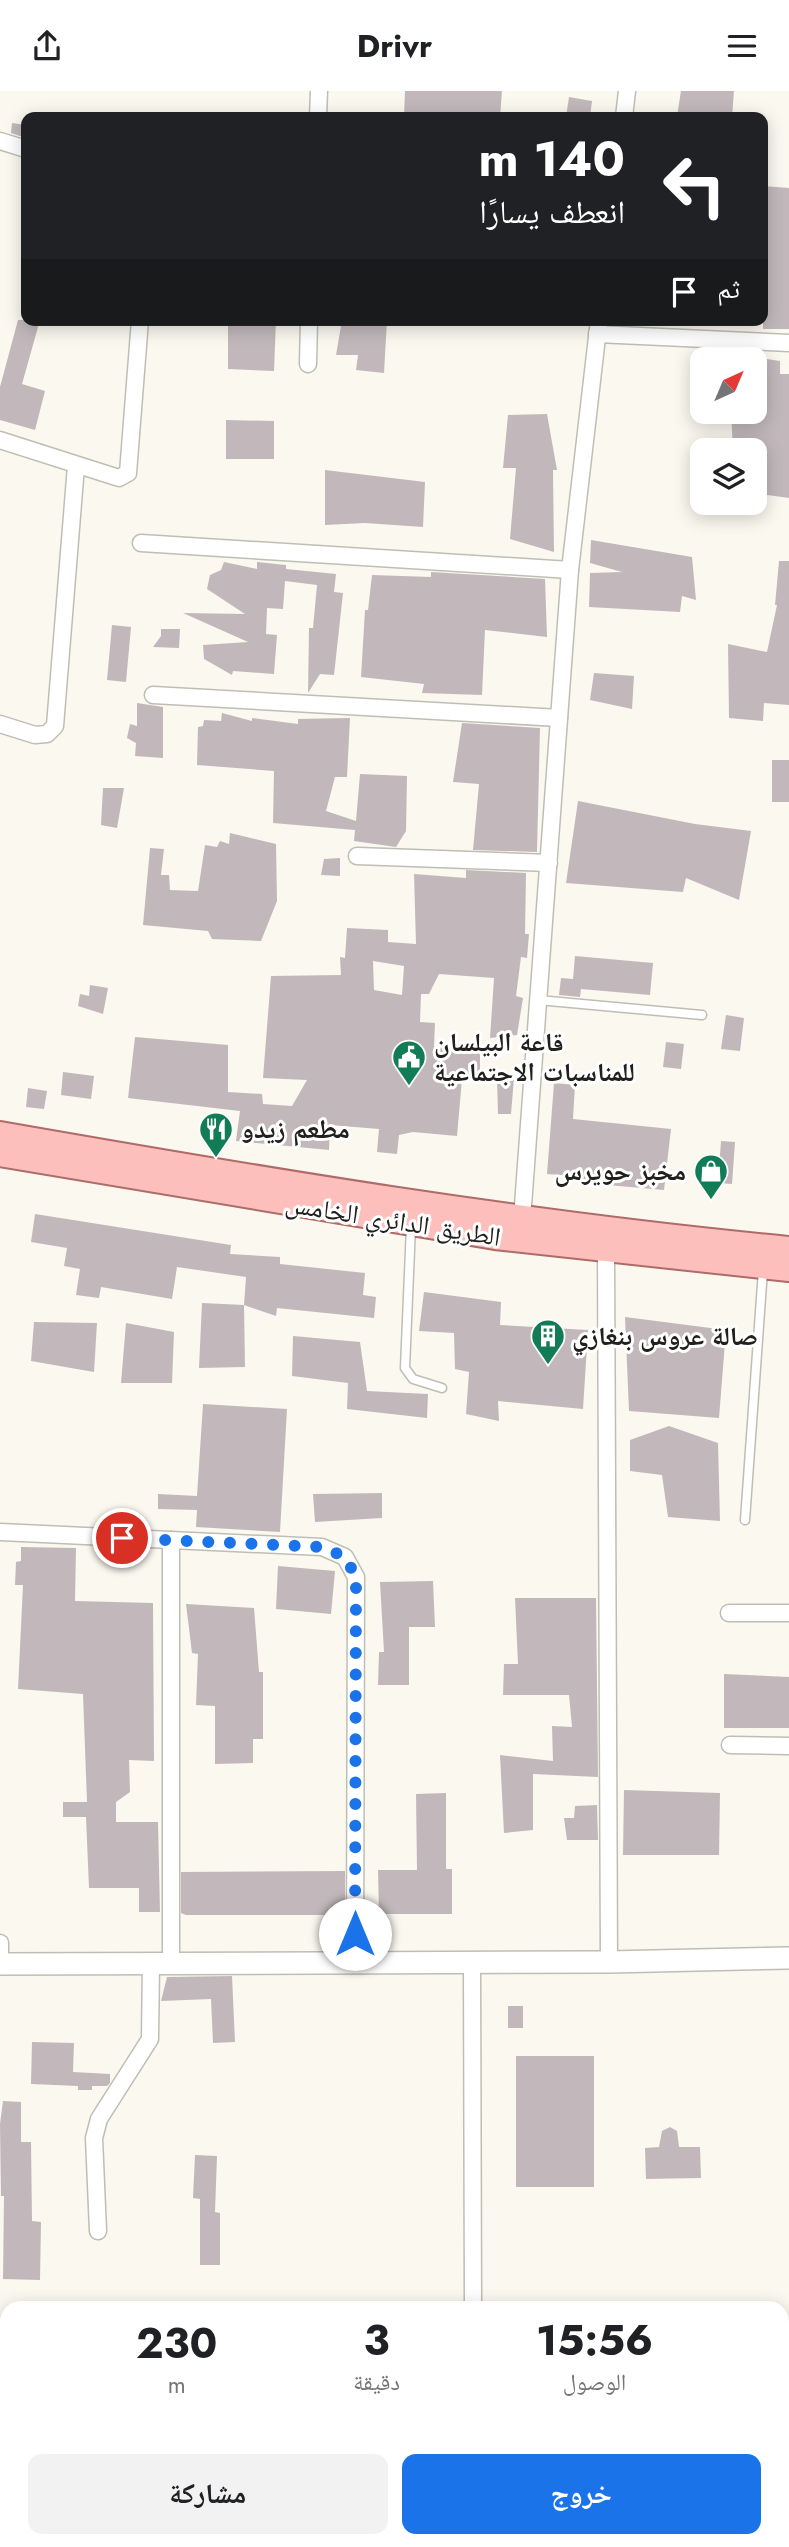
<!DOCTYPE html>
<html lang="ar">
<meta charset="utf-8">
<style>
:root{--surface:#fff;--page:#f2f2f2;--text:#202124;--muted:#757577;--accent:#1a73e8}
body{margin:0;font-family:Jost,"Noto Naskh Arabic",sans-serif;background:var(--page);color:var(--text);direction:rtl;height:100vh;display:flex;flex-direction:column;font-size:26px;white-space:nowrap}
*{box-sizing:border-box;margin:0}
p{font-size:23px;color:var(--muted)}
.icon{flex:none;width:38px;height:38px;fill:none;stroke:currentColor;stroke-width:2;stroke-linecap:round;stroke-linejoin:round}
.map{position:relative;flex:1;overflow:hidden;direction:ltr}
.details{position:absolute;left:0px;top:2210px;width:789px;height:247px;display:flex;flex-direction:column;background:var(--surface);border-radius:21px 21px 0 0;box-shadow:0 4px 18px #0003;direction:rtl}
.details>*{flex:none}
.top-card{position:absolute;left:21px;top:21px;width:747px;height:214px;border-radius:14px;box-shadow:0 4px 18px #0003;direction:rtl;background:#202124;color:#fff;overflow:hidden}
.needle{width:46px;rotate:44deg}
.tools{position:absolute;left:690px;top:256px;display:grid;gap:14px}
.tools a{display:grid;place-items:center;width:77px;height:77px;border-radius:14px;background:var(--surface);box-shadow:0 4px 18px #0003;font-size:35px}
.pin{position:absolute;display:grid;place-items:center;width:60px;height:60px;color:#fff;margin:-30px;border:4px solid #fff;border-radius:50%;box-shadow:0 2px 7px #0007}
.me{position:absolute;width:77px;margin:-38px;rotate:0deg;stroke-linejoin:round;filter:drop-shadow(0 0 5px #0008)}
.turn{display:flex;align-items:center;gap:24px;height:147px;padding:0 28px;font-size:32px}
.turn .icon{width:91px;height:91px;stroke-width:2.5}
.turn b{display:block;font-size:49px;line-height:60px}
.then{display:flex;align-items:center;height:66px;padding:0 28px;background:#0003;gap:14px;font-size:26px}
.eta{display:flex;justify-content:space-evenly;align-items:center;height:119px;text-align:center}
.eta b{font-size:42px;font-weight:700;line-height:49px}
.cta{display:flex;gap:14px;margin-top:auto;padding:14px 28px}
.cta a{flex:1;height:80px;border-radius:14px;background:var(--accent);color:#fff;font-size:28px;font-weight:700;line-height:80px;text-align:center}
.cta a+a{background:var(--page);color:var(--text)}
header{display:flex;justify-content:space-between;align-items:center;height:91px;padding:0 28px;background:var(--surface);font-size:32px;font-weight:700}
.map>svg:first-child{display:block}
.building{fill:#c2b8bb;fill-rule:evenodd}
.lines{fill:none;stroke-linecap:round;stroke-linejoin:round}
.lane-casing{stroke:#bfbeb5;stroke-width:11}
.street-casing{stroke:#bfbeb5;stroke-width:19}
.secondary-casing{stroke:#bfbeb5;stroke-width:24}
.primary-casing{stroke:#ae6b68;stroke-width:28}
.lane{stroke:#fff;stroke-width:8}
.street{stroke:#fff;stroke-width:16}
.secondary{stroke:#fff;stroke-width:21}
.primary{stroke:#fcbfbc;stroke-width:24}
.route{stroke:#1a73e8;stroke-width:12;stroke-dasharray:0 21.6}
.labels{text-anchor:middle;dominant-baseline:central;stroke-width:6;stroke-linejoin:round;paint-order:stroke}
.poi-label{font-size:26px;font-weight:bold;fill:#21201d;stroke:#fff;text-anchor:start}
.street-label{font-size:26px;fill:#21201d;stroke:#fff}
</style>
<header><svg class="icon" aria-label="menu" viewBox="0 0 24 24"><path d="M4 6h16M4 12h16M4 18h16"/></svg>Drivr<svg class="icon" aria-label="share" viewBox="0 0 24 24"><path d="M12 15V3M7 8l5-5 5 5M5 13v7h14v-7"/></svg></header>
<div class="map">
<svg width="789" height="2456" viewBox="0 0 789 2456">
<rect width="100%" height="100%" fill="#faf8ef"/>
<g class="building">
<path d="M 405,0 L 502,0 L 500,26 L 404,26 Z"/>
<path d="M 681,0 L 734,0 L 732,26 L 677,25 Z"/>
<path d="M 569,6 L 592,10 L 590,26 L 566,26 Z"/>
<path d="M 12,32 L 26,34 L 26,47 L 11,42 Z"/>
<path d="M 763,95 L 789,97 L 789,238 L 763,238 Z"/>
<path d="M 18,229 L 40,229 L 22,293 L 45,300 L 35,339 L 0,329 L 0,296 Z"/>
<path d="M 228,229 L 276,229 L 274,280 L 228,278 Z"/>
<path d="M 342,229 L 387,229 L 384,282 L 356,279 L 358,264 L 336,264 Z"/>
<path d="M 754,266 L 780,270 L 780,283 L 789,283 L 789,407 L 754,402 L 754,359 L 733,359 L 731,320 L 754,320 Z"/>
<path d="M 547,323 L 557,379 L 553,379 L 554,461 L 510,448 L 516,377 L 503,377 L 508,324 Z"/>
<path d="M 226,329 L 274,330 L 274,368 L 226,368 Z"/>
<path d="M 325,379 L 425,391 L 423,436 L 365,432 L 325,434 Z"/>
<path d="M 591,449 L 692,466 L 696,509 L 682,505 L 680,521 L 589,516 L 590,482 L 622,481 L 590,472 Z"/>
<path d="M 779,470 L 789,470 L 789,614 L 764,612 L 763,630 L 729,627 L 728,553 L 767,561 L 777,514 L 775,514 Z"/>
<path d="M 224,471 L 257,478 L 257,471 L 286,474 L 286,478 L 336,483 L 334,501 L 343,502 L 334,584 L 320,583 L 308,602 L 309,537 L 313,537 L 317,494 L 285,490 L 283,518 L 267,517 L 266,543 L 277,544 L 274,583 L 233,580 L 232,584 L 204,568 L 203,554 L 248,551 L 183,522 L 245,523 L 207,498 L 210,484 L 221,479 Z"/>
<path d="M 431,481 L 545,488 L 547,546 L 485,539 L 482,604 L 422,602 L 424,593 L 361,586 L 365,519 L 368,519 L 372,484 L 431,486 Z"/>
<path d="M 112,534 L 131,536 L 126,591 L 107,589 Z"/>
<path d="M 161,538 L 180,538 L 179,557 L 153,556 L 161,545 Z"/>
<path d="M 594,582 L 634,585 L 632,618 L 590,609 Z"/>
<path d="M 137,612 L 163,616 L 163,667 L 135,665 L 136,652 L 127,647 L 130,633 L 137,635 Z"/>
<path d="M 222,622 L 252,630 L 252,627 L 298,633 L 298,628 L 350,627 L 347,686 L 335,686 L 326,720 L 356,730 L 360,683 L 407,685 L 406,740 L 396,756 L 354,750 L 355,739 L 273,732 L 274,680 L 197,674 L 198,636 L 203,635 L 204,629 L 221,630 Z"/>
<path d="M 462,632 L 540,637 L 537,761 L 473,759 L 479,693 L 453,691 Z"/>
<rect x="772" y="669" width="17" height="42"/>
<path d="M 103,697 L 124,697 L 117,737 L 101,734 Z"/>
<path d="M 578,710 L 695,733 L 751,740 L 739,809 L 686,787 L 683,801 L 566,792 Z"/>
<path d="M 230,742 L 276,753 L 277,810 L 261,850 L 212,848 L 208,840 L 143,834 L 150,757 L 164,758 L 161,784 L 169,784 L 170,799 L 198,800 L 205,754 L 217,756 L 220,750 L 229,753 Z"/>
<path d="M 340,767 L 340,785 L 321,784 L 324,768 Z"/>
<path d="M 466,779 L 526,782 L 525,843 L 529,843 L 527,867 L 521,866 L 516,905 L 523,907 L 517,944 L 490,947 L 494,887 L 439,883 L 429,903 L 421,903 L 420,931 L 435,932 L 434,955 L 480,960 L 480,989 L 462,988 L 457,1045 L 413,1041 L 399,1044 L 397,1063 L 377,1061 L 379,1038 L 330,1034 L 329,1059 L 236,1050 L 240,1020 L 128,1007 L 135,946 L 228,954 L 228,1001 L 262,1003 L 263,1013 L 292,1015 L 307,989 L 263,987 L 271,885 L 341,884 L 340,866 L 345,867 L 347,837 L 388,839 L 388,851 L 416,853 L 414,783 L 466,787 ZM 373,870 L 404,875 L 402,904 L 374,899 Z"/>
<path d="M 575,865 L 653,872 L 650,904 L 581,898 L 580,906 L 559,904 L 561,887 L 573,888 Z"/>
<path d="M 90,894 L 108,897 L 103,923 L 78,915 L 80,903 L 89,905 Z"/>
<path d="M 726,924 L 744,927 L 740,960 L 721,958 Z"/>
<path d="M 666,951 L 684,953 L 681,978 L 663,976 Z"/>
<path d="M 63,981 L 94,985 L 91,1008 L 61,1004 Z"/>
<path d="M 514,987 L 511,1023 L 498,1023 L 497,988 Z"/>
<path d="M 554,992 L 575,994 L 573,1028 L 671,1038 L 664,1099 L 573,1091 L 574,1085 L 547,1083 Z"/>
<path d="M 28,997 L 47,1000 L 44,1018 L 26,1016 Z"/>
<path d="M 721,1050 L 735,1051 L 732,1093 L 718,1092 Z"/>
<path d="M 35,1123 L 231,1154 L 230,1163 L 280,1166 L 280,1173 L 365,1182 L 363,1204 L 376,1206 L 374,1227 L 277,1217 L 276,1225 L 244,1214 L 246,1186 L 177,1176 L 172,1208 L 101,1196 L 99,1207 L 76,1204 L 80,1178 L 64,1175 L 67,1157 L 31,1151 Z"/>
<path d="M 424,1201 L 501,1211 L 500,1234 L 588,1239 L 583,1318 L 498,1310 L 499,1330 L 466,1323 L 469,1281 L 455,1278 L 454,1242 L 419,1240 Z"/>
<path d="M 202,1212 L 244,1214 L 245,1276 L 199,1277 Z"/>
<path d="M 625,1226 L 726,1239 L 719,1327 L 629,1320 Z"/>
<path d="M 34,1231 L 97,1232 L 94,1281 L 31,1270 Z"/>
<path d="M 126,1232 L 174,1241 L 172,1292 L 121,1292 Z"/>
<path d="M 293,1245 L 360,1251 L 367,1300 L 428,1303 L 427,1327 L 347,1318 L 348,1292 L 292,1285 Z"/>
<path d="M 203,1313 L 287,1318 L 280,1441 L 196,1436 L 197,1419 L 158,1418 L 158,1403 L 197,1405 Z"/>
<path d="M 669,1335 L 718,1352 L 720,1430 L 668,1426 L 662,1384 L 630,1380 L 630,1349 Z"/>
<path d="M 382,1402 L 382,1427 L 315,1431 L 313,1403 Z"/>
<path d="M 21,1456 L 76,1457 L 75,1510 L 153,1512 L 154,1670 L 129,1669 L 130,1701 L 116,1711 L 116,1731 L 158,1731 L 160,1821 L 139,1821 L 139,1797 L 89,1797 L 86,1726 L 63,1726 L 63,1711 L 87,1711 L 83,1603 L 18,1598 L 23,1494 L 15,1494 L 16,1471 L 21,1470 Z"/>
<path d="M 278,1475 L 335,1480 L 331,1523 L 276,1518 Z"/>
<path d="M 433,1490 L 435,1536 L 409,1536 L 409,1594 L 378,1594 L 379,1561 L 384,1561 L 380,1491 Z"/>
<path d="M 515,1507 L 596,1507 L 598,1686 L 533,1683 L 533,1739 L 504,1742 L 500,1664 L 553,1670 L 552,1635 L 572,1636 L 569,1604 L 503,1604 L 504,1573 L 518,1573 Z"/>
<path d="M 186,1513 L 254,1517 L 259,1581 L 263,1581 L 263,1648 L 253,1648 L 253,1672 L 215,1673 L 215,1615 L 196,1614 L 198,1563 L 192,1562 Z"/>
<path d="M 724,1583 L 789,1586 L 789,1637 L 724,1637 Z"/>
<path d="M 624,1699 L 720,1702 L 719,1764 L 623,1764 Z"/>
<path d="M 446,1702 L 446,1778 L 452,1778 L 452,1823 L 379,1823 L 378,1779 L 417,1779 L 416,1703 Z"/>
<path d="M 597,1714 L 598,1749 L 567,1749 L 564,1727 L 574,1727 L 575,1715 Z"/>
<path d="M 345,1780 L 345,1824 L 186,1824 L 181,1822 L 181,1781 Z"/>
<path d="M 232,1885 L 235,1951 L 213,1952 L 211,1908 L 161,1910 L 167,1886 Z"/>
<rect x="508" y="1915" width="15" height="22"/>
<path d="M 32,1951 L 74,1952 L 73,1981 L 110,1983 L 110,1992 L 107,1995 L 92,1995 L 92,1999 L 78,1999 L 78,1995 L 31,1993 Z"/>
<rect x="516" y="1965" width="78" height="131"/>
<path d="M 3,2010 L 21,2011 L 21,2051 L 31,2051 L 32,2130 L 41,2131 L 40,2189 L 3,2188 L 4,2105 L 1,2105 L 0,2033 Z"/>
<path d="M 670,2036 L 677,2040 L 679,2056 L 700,2056 L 701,2087 L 646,2088 L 645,2057 L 659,2056 L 662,2040 Z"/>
<path d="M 195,2064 L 217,2065 L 215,2121 L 220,2122 L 220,2174 L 200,2174 L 200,2108 L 193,2107 Z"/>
</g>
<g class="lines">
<g class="lane-casing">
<g id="lane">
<path d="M 538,909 L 702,924"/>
<path d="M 411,1135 L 405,1277 L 413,1288 L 442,1297"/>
<path d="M 745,1429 L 763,1179"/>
</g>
</g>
<g class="street-casing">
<g id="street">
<path d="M 318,26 L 319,0"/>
<path d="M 624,26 L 627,0"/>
<path d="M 0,50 L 26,58"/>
<path d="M 597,243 L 789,252"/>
<path d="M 308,273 L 309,229"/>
<path d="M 0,349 L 119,387 L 128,382 L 140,229"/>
<path d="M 141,452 L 570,479"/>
<path d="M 153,604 L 559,627"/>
<path d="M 0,633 L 35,644 L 47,643 L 55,635 L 76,375"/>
<path d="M 357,765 L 549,772"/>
<path d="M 522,1128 L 570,479 L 599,229"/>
<path d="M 606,1160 L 609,1871"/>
<path d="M 0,1441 L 322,1456 L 345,1466 L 356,1486 L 355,1871"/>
<path d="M 171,1449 L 171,1872"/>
<path d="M 729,1522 L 789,1522"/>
<path d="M 730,1654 L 789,1655"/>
<path d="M 0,1852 L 0,1873"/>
<path d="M 472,1872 L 473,2217"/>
<path d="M 98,2140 L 94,2047 L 99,2028 L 150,1948 L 151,1873"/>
<path d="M 473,2456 L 473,2450"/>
</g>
</g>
<g class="secondary-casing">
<path id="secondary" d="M 0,1873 L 609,1871 L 789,1867"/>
</g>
<g class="primary-casing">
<g id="primary">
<path d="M 0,1043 C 262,1089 524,1133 789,1158"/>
<path d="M 0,1063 L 495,1146 L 789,1178"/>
</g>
</g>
<use href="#lane" class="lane"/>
<use href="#street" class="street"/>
<use href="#secondary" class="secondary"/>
<use href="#primary" class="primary"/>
</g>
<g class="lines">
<path class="route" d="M 122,1447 L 322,1456 L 345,1466 L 356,1486 L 355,1843"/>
</g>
<defs>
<g id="civic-pin" transform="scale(1.75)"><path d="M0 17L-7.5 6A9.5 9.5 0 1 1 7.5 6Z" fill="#127c57" stroke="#fff"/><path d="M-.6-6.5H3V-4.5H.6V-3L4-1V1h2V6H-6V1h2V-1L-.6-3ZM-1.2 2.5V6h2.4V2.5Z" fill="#fff"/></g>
<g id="restaurant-pin" transform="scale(1.75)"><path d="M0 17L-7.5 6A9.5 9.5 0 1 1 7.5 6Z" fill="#127c57" stroke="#fff"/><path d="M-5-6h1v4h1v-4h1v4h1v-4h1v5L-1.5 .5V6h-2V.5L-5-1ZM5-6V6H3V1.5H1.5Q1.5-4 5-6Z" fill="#fff"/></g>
<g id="shop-pin" transform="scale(1.75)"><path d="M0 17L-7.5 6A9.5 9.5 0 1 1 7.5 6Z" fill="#127c57" stroke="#fff"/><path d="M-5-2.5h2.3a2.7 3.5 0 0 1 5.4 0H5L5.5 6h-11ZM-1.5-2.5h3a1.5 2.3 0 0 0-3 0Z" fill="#fff"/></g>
<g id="building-pin" transform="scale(1.75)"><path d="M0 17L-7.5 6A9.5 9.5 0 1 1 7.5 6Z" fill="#127c57" stroke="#fff"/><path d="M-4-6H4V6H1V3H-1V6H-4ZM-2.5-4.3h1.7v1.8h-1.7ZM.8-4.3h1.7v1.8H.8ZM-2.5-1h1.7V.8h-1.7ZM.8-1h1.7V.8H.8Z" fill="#fff"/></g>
</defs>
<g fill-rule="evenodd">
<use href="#civic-pin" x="409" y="966"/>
<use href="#restaurant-pin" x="216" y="1038"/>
<use href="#shop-pin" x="711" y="1080"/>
<use href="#building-pin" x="548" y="1245"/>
</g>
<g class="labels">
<g class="poi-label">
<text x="434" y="951">قاعة البيلسان<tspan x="434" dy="30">للمناسبات الاجتماعية</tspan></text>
<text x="241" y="1038">مطعم زيدو</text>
<text x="686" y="1080" text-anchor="end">مخبز حويرس</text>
<text x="572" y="1245">صالة عروس بنغازي</text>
</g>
<g class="street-label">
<text transform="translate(393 1129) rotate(9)">الطريق الدائري الخامس</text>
</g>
</g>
</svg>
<div class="tools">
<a><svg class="needle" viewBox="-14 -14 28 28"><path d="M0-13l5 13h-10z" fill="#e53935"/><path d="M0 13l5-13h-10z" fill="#757577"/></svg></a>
<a><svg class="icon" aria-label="layers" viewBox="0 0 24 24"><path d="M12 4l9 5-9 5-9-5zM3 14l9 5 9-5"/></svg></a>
</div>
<div class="pin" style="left:122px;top:1447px;background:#d93025"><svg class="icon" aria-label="arrive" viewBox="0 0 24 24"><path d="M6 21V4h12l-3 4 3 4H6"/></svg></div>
<svg class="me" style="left:355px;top:1843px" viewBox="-20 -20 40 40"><circle r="19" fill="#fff"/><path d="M0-13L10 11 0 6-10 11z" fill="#1a73e8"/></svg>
<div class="top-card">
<div class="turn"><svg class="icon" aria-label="left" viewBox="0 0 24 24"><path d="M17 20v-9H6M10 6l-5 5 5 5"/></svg><div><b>140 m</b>انعطف يسارًا</div></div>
<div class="then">ثم<svg class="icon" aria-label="arrive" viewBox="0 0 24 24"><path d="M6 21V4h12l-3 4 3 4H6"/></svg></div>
</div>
<section class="details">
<div class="eta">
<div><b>15:56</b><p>الوصول</p></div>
<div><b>3</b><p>دقيقة</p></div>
<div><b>230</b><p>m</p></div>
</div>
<div class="cta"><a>خروج</a><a>مشاركة</a></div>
</section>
</div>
